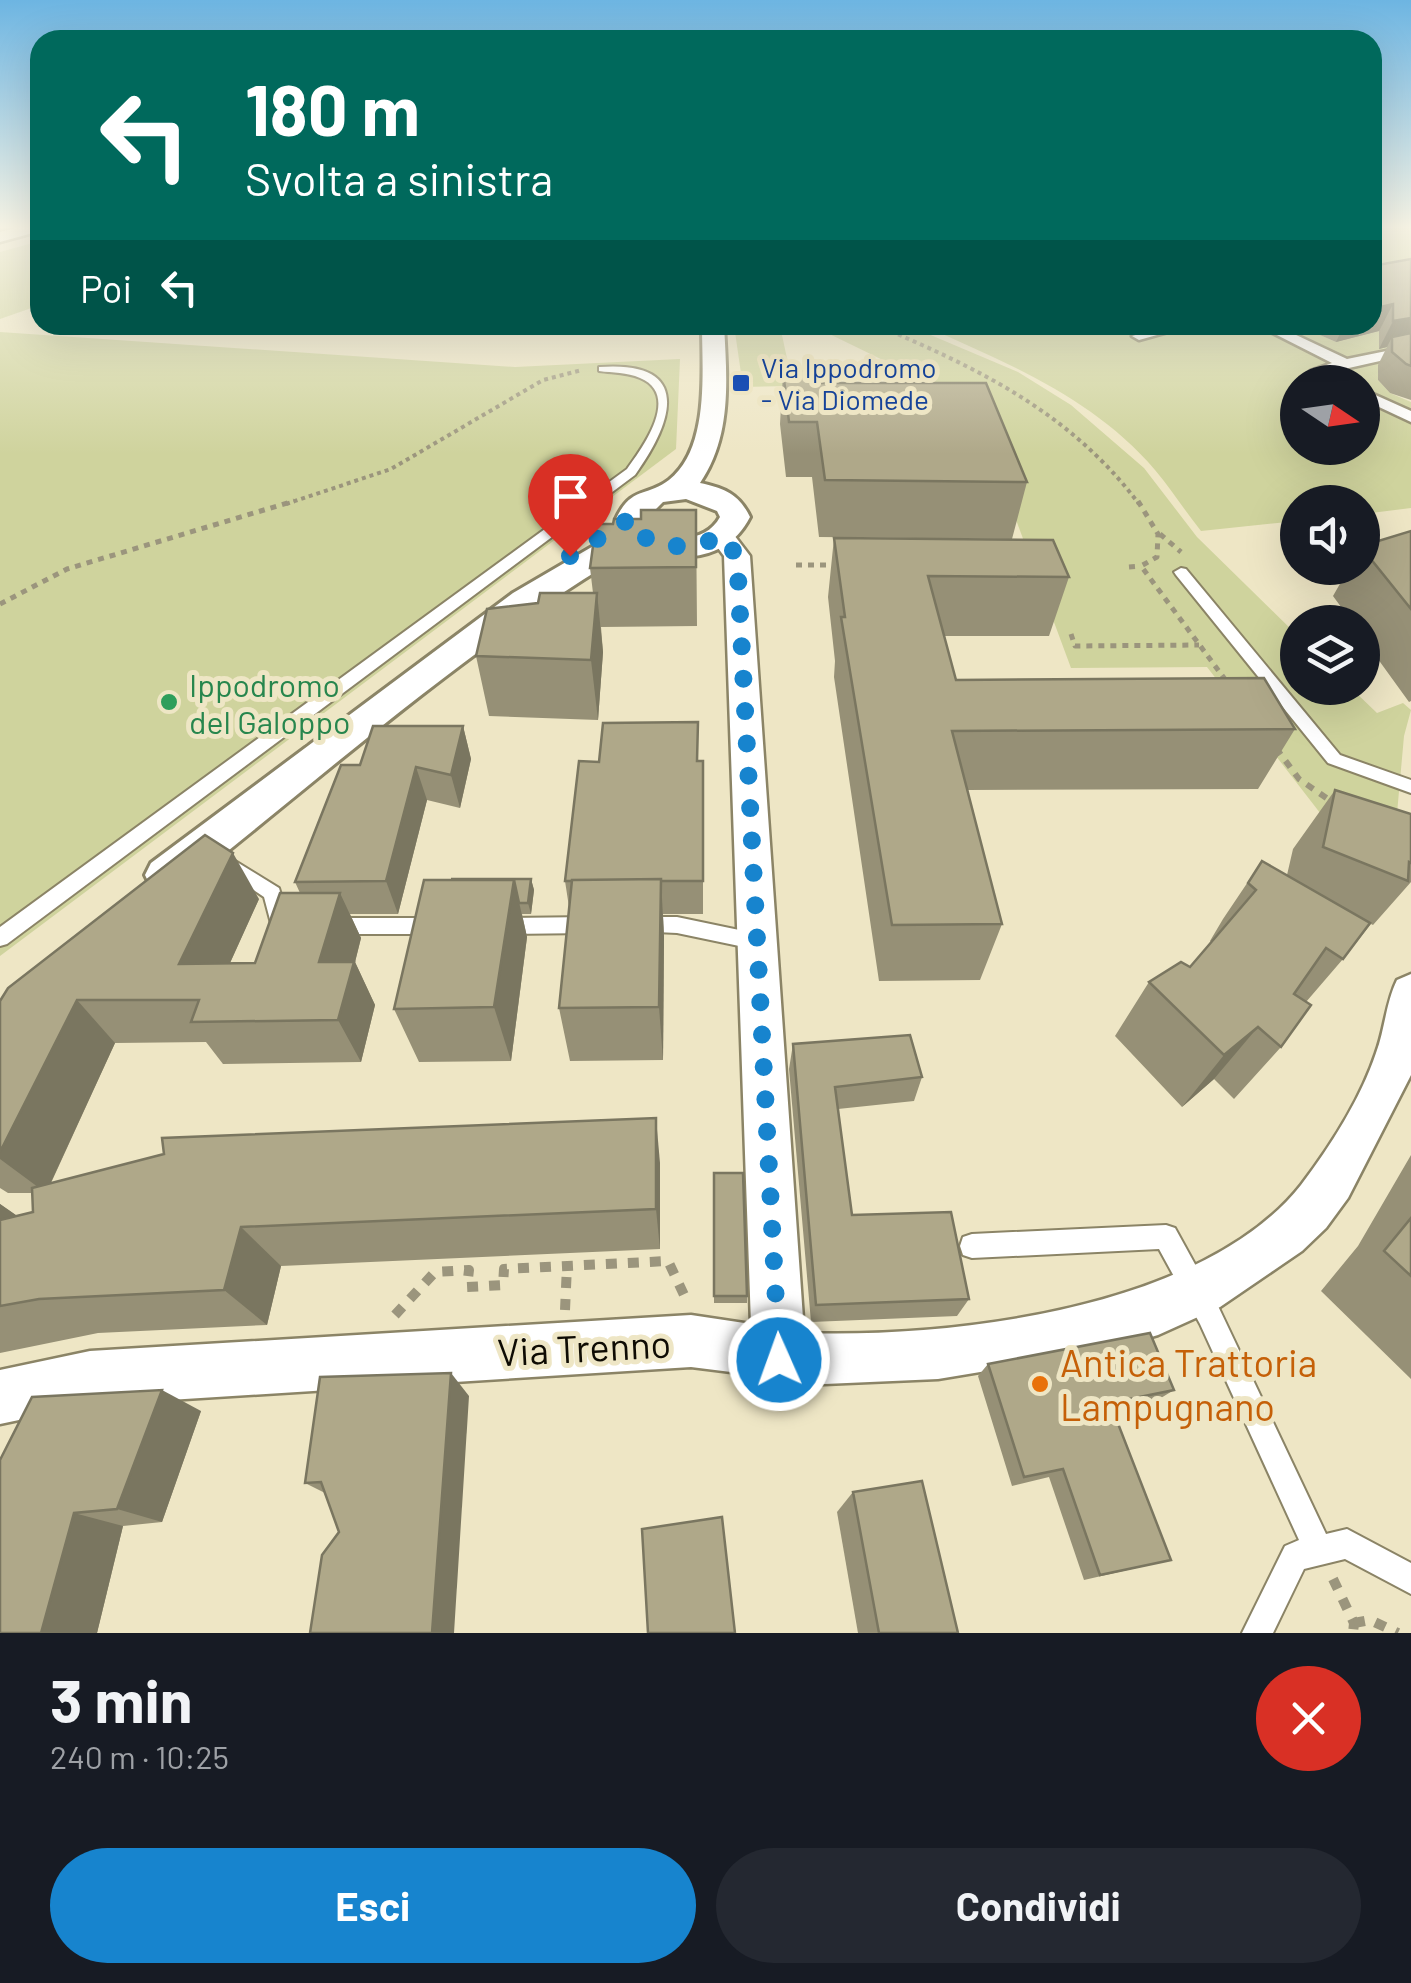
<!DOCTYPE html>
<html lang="it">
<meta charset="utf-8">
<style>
:root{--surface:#171b24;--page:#242831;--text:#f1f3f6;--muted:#9ea1a6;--accent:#1784ce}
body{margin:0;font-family:Barlow,sans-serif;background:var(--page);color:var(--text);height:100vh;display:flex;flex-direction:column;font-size:38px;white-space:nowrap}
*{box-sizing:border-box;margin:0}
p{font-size:32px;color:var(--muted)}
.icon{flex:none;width:55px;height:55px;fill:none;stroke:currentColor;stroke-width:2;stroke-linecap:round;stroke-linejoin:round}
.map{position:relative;height:1633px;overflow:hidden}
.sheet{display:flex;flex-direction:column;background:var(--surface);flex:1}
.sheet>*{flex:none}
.guide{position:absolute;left:30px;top:30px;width:1352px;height:305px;border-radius:30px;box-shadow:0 10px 40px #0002;background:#00695c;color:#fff;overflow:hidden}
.needle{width:65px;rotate:103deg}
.tools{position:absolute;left:1280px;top:365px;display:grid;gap:20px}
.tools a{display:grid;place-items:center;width:100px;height:100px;border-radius:50%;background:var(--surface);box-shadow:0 10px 40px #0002;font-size:50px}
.pin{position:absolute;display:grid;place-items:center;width:85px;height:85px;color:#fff;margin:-102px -42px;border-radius:50% 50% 50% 0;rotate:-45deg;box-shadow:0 0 10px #0007}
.pin .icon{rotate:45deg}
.me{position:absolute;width:110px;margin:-55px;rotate:358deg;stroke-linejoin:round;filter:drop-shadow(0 0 8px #0008)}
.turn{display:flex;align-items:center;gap:35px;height:210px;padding:0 50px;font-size:45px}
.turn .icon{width:130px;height:130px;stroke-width:2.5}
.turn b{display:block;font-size:70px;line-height:85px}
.then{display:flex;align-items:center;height:95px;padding:0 50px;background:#0003;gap:20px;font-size:38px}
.round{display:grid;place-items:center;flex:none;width:105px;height:105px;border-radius:52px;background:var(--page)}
.summary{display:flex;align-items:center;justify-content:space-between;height:170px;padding:0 50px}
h1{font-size:60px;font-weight:700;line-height:75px}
.primary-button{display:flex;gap:20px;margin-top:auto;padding:20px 50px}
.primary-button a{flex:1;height:115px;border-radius:60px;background:var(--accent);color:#fff;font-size:40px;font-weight:700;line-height:115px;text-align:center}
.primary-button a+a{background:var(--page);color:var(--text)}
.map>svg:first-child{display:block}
.green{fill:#cfd39d;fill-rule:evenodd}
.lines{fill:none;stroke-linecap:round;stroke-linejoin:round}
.service-casing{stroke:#8b8466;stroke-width:4}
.pedestrian-casing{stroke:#8b8466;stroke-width:5}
.minor-casing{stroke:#8b8466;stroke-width:5}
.tertiary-casing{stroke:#8b8466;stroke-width:6}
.path-far3{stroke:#9b957d;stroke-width:4;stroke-dasharray:4 4;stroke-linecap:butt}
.path-far2{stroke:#9b957d;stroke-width:5;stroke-dasharray:6 6;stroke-linecap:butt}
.path-far1{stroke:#9b957d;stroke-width:6;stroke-dasharray:8 8;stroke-linecap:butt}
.path{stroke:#9b957d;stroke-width:10;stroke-dasharray:11 11;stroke-linecap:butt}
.service{fill:#fff;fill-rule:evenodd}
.pedestrian{fill:#fff;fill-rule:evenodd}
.minor{fill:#fff;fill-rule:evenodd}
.tertiary{fill:#fff;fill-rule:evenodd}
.wall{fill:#969076}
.shaded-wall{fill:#7a7660}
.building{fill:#afa889;stroke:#7a7660;stroke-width:2.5}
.route{stroke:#1784ce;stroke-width:18;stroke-dasharray:0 32.4}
.transit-dot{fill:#1a4fb4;stroke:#eee6c5;stroke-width:4}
.leisure-dot{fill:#2e9e5b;stroke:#eee6c5;stroke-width:4}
.food-dot{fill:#e8710a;stroke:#eee6c5;stroke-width:4}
.labels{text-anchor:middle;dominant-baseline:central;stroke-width:10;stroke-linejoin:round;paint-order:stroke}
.far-transit-label{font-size:28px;fill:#164399;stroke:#eee6c5;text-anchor:start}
.leisure-label{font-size:32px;fill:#27864d;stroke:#eee6c5;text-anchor:start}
.near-street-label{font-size:38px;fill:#0e0b03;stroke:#eee6c5}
.near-food-label{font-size:38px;fill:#c56008;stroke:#eee6c5;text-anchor:start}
</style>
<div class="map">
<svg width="1411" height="1633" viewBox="0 0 1411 1633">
<rect width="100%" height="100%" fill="#eee6c5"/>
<g class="green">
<path d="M 1372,225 L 1411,225 L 1411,278 L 1373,287 Z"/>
<path d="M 40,241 L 40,305 L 0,319 L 0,252 Z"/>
<path d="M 734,325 L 907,325 L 1018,372 L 1071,405 L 1144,468 L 1197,537 L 1297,635 L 1298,688 L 1351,688 L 1377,713 L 1403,703 L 1411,710 L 1404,736 L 1389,902 L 1207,667 L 1071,668 L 973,404 L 811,325 L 780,326 L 793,386 L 743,387 Z"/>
<path d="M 922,325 L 1297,325 L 1336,342 L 1387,329 L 1411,340 L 1378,380 L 1390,393 L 1411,402 L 1411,508 L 1363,514 L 1362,502 L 1298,502 L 1297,521 L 1201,531 C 1185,511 1171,489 1155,470 C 1094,398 1005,362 922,325 ZM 1298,382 L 1362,382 L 1362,448 L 1298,448 Z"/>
<path d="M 0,332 L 515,367 L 680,359 L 676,449 L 0,956 Z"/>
</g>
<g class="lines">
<g class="service-casing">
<g id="service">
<path d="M 599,367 C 693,360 674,421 635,475 L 7,944 L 0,946 L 0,927 L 627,469 C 643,447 681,395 640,378 C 627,372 613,373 599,371 Z"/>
<path d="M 1181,568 L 1186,569 L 1340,755 L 1411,780 L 1411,793 L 1328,763 L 1176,575 L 1174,572 Z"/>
<path d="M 227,856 L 279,888 L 290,925 L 287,931 L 280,933 L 273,931 L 264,897 L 221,868 L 218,863 L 221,858 Z"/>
<path d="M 590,917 L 597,919 L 600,925 L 597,931 L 590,933 L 501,934 L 494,932 L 491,926 L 494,920 L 501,918 Z"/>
<path d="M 641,917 L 677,917 L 744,931 L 751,933 L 754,939 L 751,945 L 744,947 L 677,933 L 634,931 L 631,925 L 634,919 Z"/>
<path d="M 336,918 L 435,918 L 442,920 L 445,926 L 442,932 L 435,934 L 336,934 L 329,932 L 326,926 L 329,920 Z"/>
<path d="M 1166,1225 L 1175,1228 L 1218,1306 L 1326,1534 L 1347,1529 L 1411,1563 L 1411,1594 L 1345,1559 L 1304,1569 L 1273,1633 L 1242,1633 L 1285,1546 L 1299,1540 L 1200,1324 L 1159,1249 L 972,1258 L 963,1255 L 960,1246 L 963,1237 L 972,1234 Z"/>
</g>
</g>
<g class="pedestrian-casing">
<g id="pedestrian">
<path d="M 1169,325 L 1193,325 L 1139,340 L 1132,336 Z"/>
<path d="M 1257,325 L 1275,325 L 1347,359 L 1411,346 L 1411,354 L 1331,372 L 1347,382 L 1329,382 L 1310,371 L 1332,363 Z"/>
<path d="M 1362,389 L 1411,411 L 1411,422 L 1362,399 Z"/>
</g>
</g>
<g class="minor-casing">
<g id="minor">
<path d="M 25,225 L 40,225 L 40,231 L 0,242 L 0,232 Z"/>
<path d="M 722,528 L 731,531 L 750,556 L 804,1333 C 952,1338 1203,1309 1301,1185 C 1330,1147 1361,1098 1376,1053 C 1385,1029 1386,1002 1397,980 L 1411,974 L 1411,1075 L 1348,1198 L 1326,1228 L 1302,1251 L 1220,1307 L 1158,1335 L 1101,1352 L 938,1379 L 779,1386 L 739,1373 L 691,1367 L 90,1405 L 0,1424 L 0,1370 L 90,1351 L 691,1315 L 751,1324 L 724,556 L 709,536 Z"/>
</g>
</g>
<g class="tertiary-casing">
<path id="tertiary" d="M 702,325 L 724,325 C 727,380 732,436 700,483 C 724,488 739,494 750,517 C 734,549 702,561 667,555 C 660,554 652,549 645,549 C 633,549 620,557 610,563 C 458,655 322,777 183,887 L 167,893 L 151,887 L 145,875 L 151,863 L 513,593 L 602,541 L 626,535 L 616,519 C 631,486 647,497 669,480 C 710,448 702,370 702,325 ZM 686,499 L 717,511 L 720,517 C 705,545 664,543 646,519 L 663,502 Z"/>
</g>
<g class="path-far3">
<path d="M 876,325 C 978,368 1071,413 1139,504"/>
<path d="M 286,504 L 391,469 L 543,380 L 582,370"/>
</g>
<g class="path-far2">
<path d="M 1138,501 L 1158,534 L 1157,557 L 1141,566 L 1227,682"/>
<path d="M 1160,534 L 1181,552"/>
<path d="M 796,565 L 839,565"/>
<path d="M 1129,567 L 1141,566"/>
<path d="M 0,604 L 67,569 L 294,501"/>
<path d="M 1071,634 L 1075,646 L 1199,645"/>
</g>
<path class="path-far1" d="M 1276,748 L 1299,779 L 1335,804"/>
<g class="path">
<path d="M 565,1310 L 567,1266"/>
<path d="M 395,1315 L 435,1272 L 469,1270 L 467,1287 L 503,1285 L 504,1269 L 668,1261 L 686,1299"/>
<path d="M 1333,1579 L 1354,1623 L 1353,1633"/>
<path d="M 1354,1623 L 1370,1620 L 1398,1633"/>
</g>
<use href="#service" class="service"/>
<use href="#pedestrian" class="pedestrian"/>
<use href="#minor" class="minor"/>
<use href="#tertiary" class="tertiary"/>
</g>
<g class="wall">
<path d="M 1411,259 L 1411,400 L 1390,393 L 1378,380 L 1378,365 L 1387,347 L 1379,349 L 1379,331 L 1336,342 L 1297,325 L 1372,325 Z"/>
<path d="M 637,325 L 682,325 L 682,331 L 637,332 Z"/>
<path d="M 783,371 L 819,383 L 1027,482 L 1012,539 L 819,537 L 812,477 L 786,477 L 780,424 Z"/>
<path d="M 696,510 L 697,626 L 601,627 L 603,652 L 598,720 L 489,716 L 476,656 L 538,603 L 593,593 L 590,568 L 613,524 Z"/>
<path d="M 1411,531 L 1411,701 L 1409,702 L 1362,637 L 1362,622 L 1352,622 L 1333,596 L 1349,568 L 1362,568 L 1362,546 Z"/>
<path d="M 834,538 L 1069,577 L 1049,636 L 944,636 L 956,680 L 1295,729 L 1258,789 L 967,790 L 1002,924 L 980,980 L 879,981 L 834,677 L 835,661 L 828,597 Z"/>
<path d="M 463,726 L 471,759 L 460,808 L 427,800 L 398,914 L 350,914 L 361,938 L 355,962 L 375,1005 L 361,1062 L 223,1064 L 206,1042 L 115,1043 L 51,1183 L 660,1163 L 660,1249 L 281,1266 L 267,1325 L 98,1333 L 0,1353 L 0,1204 L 17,1216 L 33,1212 L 32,1193 L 8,1193 L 0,1188 L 0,1001 L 259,899 L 230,963 L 255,963 L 300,893 L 295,882 L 360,765 Z"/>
<path d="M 703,761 L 703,914 L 663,914 L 664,937 L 663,1060 L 570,1061 L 559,1008 L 569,907 L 565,881 L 599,762 Z"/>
<path d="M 1335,790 L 1411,814 L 1411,882 L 1373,925 L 1371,924 L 1343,959 L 1306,1002 L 1281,1047 L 1234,1099 L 1214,1079 L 1182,1107 L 1115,1036 L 1149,982 L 1190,967 L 1211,942 L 1210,941 L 1223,919 L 1262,861 L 1287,875 L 1293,849 Z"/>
<path d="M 531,879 L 534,890 L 531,914 L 522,914 L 527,937 L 511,1061 L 419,1062 L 394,1009 Z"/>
<path d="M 793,1044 L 922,1077 L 914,1101 L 838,1109 L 852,1215 L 969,1299 L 957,1316 L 811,1322 L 789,1069 Z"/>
<path d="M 1411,1155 L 1411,1379 L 1321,1291 L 1358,1246 Z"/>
<path d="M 714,1173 L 747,1296 L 747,1303 L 714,1303 Z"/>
<path d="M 988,1364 L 1174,1390 L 1156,1401 L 1113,1410 L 1171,1560 L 1084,1580 L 1049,1477 L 1012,1486 L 978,1376 Z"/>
<path d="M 469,1396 L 339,1532 L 325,1493 L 305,1483 Z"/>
<path d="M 201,1411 L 162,1522 L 123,1526 L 97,1633 L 0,1633 L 0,1460 Z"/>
<path d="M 853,1492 L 958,1633 L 858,1633 L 837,1512 Z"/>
</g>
<g class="shaded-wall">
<path d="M 1393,304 L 1379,331 L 1336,342 L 1344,325 L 1372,325 L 1372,309 Z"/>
<path d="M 1411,318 L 1411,343 L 1392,337 L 1387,347 L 1379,349 L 1393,321 Z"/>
<path d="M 597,593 L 603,652 L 598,720 L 591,660 Z"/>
<path d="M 463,726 L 471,759 L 460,808 L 451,775 Z"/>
<path d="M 416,767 L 427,800 L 398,914 L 386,881 Z"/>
<path d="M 233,853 L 259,899 L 210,1007 L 179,964 Z"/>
<path d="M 531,879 L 534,890 L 531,914 L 528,903 Z"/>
<path d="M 661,879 L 664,937 L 663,1060 L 659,1007 Z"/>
<path d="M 514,880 L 527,937 L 511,1061 L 494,1007 Z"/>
<path d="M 340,893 L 361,938 L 355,962 L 375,1005 L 361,1062 L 338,1020 L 319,962 Z"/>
<path d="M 77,1000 L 115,1043 L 46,1193 L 0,1159 L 0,1152 Z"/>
<path d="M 1258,1027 L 1214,1079 L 1182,1107 L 1224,1055 Z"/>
<path d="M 656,1118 L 660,1163 L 660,1249 L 656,1209 Z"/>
<path d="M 0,1204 L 26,1222 L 0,1259 Z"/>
<path d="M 241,1227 L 281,1266 L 267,1325 L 224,1290 Z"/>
<path d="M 451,1373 L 469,1396 L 454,1633 L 432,1633 Z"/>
<path d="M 162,1390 L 201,1411 L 162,1522 L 117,1509 Z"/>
<path d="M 74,1513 L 123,1526 L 97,1633 L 41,1633 Z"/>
</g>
<g class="building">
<path d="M 1411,259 L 1411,318 L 1393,321 L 1393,304 L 1372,309 L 1372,266 Z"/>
<path d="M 1411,333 L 1411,366 L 1406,364 L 1392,352 L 1392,337 Z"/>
<path d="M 783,371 L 817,371 L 819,383 L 986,383 L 1027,482 L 825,480 L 817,422 L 789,422 Z"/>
<path d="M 641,510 L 696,510 L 696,567 L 590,568 L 596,524 L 613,524 L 614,519 L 641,519 Z"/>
<path d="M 1411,531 L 1411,609 L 1362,548 L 1362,546 Z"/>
<path d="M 834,538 L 1053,540 L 1069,577 L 928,576 L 956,680 L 1264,678 L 1295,729 L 952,731 L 1002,924 L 892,925 L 841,617 L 845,617 Z"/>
<path d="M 540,593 L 597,593 L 591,660 L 476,656 L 487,609 L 538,603 Z"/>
<path d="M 698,722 L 697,761 L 703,761 L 703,881 L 565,881 L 579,761 L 599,762 L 603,723 Z"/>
<path d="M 373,726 L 463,726 L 451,775 L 416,767 L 386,881 L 295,882 L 341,765 L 360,765 Z"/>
<path d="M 1335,790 L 1411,814 L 1411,863 L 1409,862 L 1408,881 L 1323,847 Z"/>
<path d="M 205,835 L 233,853 L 179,964 L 255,963 L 280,893 L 340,893 L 319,962 L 354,962 L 338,1020 L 191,1022 L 199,1000 L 77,1000 L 0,1152 L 0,1001 L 8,988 Z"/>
<path d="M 1262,861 L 1370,923 L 1343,959 L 1326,948 L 1294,994 L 1311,1005 L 1281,1047 L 1258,1027 L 1224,1055 L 1149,982 L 1181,962 L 1190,967 L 1256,890 L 1248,883 Z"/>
<path d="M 451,879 L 531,879 L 528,903 L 519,903 L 514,880 Z"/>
<path d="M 661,879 L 659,1007 L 559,1008 L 572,880 Z"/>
<path d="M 424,880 L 514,880 L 494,1007 L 394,1009 Z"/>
<path d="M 910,1035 L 922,1077 L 835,1087 L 852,1215 L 951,1212 L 969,1299 L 816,1305 L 793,1044 Z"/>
<path d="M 656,1118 L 656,1209 L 241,1227 L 224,1290 L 39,1299 L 0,1306 L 0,1220 L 33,1212 L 32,1188 L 164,1154 L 162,1138 Z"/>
<path d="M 714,1173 L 743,1173 L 747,1296 L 714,1296 Z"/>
<path d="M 1411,1218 L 1411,1276 L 1384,1251 Z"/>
<path d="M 1150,1333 L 1174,1390 L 1110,1403 L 1171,1560 L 1100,1575 L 1063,1469 L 1024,1477 L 988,1364 Z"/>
<path d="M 451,1373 L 432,1633 L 310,1633 L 322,1555 L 339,1532 L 321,1482 L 305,1483 L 320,1377 Z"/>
<path d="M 162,1390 L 117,1509 L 74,1513 L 41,1633 L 0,1633 L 0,1460 L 32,1397 Z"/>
<path d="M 922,1481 L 958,1633 L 879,1633 L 853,1492 Z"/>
<path d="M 722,1517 L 735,1633 L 648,1633 L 642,1529 Z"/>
</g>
<linearGradient id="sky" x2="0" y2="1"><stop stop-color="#6db5e2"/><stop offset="0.5" stop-color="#f7f4e5"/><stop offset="1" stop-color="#f7f4e5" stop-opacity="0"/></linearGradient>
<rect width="1411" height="454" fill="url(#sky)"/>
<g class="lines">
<path class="route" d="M 570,556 L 631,518 C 643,555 695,549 722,536 L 737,556 L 779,1360"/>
</g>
<rect class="transit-dot" x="731" y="373" width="20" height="20" rx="5"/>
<circle class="leisure-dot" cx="169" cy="702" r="10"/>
<circle class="food-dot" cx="1040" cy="1384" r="10"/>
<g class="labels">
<g class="far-transit-label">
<text x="761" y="367">Via Ippodromo<tspan x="761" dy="32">- Via Diomede</tspan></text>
</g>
<g class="leisure-label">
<text x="189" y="684">Ippodromo<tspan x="189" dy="37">del Galoppo</tspan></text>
</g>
<g class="near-street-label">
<text transform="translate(584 1347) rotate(-3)">Via Trenno</text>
</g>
<g class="near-food-label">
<text x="1060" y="1362">Antica Trattoria<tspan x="1060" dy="44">Lampugnano</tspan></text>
</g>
</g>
</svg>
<div class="tools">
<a><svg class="needle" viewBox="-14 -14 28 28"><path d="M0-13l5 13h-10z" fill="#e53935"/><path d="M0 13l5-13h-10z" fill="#9ea1a6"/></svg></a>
<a><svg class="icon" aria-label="sound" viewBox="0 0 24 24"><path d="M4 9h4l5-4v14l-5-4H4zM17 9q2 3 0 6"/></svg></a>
<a><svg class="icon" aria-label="layers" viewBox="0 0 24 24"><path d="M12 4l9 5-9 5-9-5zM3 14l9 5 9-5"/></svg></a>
</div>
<div class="pin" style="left:570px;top:556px;background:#d93025"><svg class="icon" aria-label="arrive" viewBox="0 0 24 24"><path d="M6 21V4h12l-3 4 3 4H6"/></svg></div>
<svg class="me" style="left:779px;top:1360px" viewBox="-20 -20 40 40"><circle r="17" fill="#1784ce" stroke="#fff" stroke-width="3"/><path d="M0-11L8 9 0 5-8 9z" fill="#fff"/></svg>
<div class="guide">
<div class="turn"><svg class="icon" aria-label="left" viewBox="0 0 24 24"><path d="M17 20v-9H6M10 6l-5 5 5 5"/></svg><div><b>180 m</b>Svolta a sinistra</div></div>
<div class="then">Poi<svg class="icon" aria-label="left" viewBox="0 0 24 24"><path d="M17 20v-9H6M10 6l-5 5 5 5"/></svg></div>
</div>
</div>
<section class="sheet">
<div class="summary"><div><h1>3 min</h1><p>240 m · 10:25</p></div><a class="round" style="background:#d93025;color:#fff"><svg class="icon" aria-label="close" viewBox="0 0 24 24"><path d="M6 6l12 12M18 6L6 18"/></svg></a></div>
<div class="primary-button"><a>Esci</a><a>Condividi</a></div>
</section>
